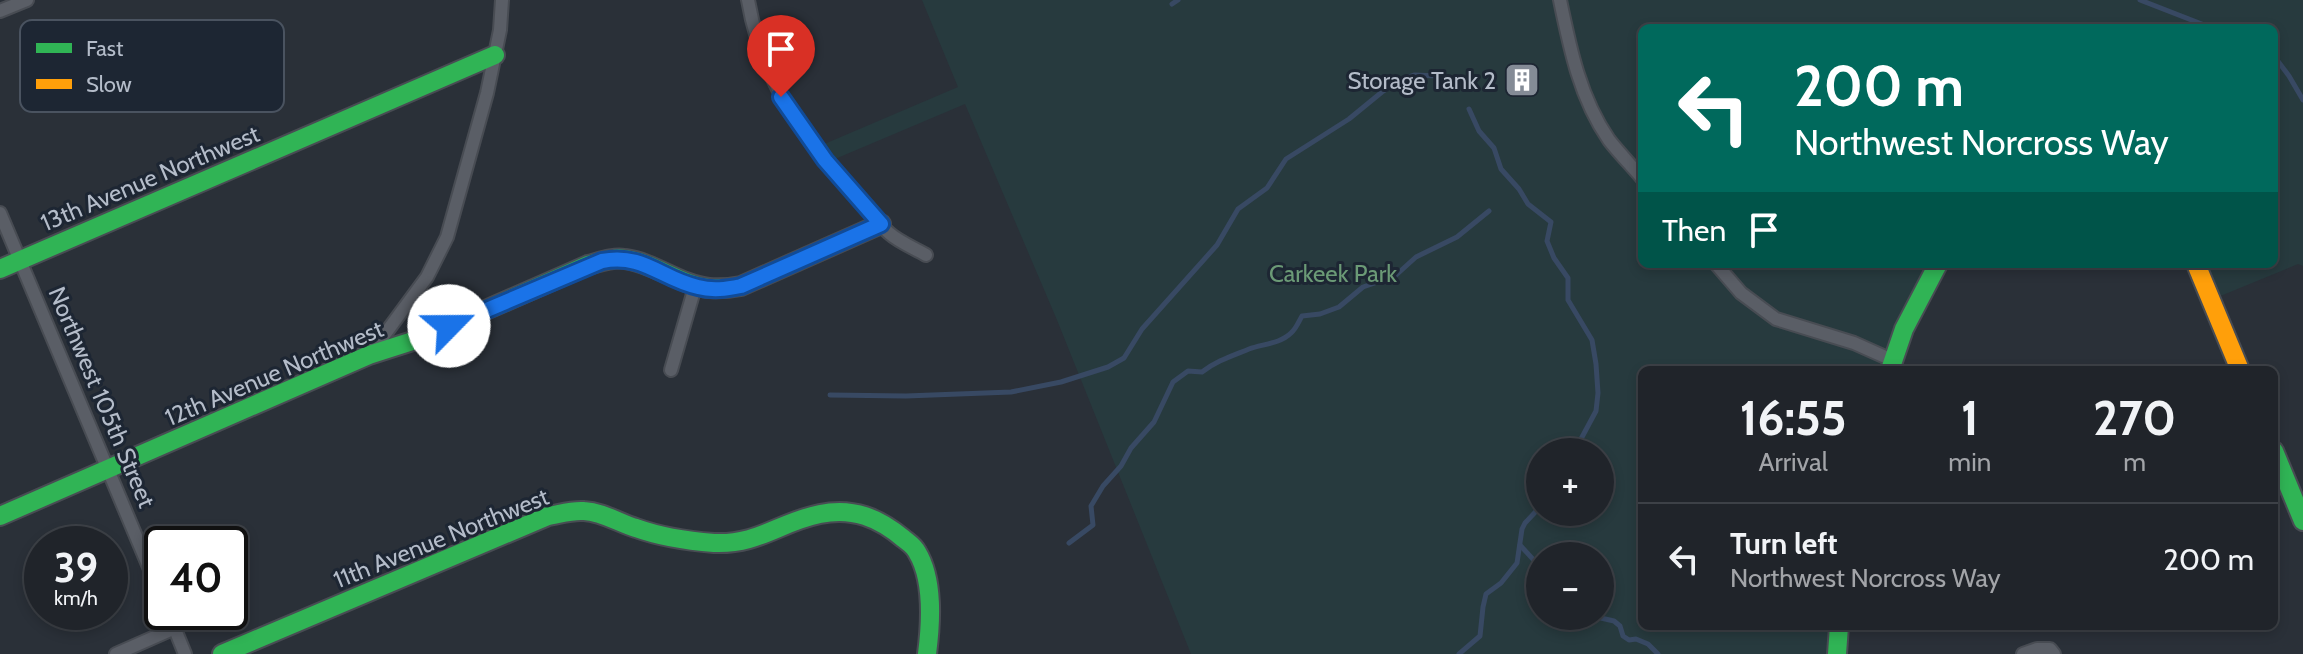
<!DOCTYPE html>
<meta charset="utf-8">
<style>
:root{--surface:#20242a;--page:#2d3036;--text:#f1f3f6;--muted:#a2a4a8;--line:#3d4147}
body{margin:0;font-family:Cabin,sans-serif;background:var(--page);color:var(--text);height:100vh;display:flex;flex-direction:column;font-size:30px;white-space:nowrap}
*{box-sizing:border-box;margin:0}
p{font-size:26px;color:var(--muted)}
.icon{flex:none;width:44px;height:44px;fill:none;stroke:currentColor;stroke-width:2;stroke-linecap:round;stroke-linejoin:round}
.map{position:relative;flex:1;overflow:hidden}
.side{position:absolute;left:1638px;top:366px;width:640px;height:264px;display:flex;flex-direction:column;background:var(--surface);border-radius:12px;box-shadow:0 4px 12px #0003,0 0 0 2px var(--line)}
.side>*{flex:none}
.top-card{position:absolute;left:1638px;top:24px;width:640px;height:244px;border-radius:12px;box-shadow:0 4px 12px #0003,0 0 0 2px var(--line);background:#00695c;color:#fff;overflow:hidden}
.fabs{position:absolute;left:1526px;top:438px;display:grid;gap:16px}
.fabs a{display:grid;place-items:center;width:88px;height:88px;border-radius:50%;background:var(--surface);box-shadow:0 4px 12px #0003,0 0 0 2px var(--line);font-size:40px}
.speed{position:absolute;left:24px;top:526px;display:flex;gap:16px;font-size:40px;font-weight:700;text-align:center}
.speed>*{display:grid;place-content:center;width:104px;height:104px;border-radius:50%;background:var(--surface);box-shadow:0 4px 12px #0003,0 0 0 2px var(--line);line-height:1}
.speed small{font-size:20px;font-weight:400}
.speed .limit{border:4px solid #111;border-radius:12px;background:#fff;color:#111}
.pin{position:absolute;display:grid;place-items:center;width:68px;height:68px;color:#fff;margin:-82px -34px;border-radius:50% 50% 50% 0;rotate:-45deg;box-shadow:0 0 8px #0007}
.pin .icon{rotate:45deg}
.me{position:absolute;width:88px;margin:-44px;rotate:67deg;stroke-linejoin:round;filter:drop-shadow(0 0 6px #0008)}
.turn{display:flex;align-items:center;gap:28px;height:168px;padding:0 24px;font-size:36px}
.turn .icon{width:104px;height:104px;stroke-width:2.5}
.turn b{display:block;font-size:56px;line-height:68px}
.then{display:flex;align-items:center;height:76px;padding:0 24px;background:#0003;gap:16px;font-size:30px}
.eta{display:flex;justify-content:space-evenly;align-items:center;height:136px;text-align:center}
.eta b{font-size:48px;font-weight:700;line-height:56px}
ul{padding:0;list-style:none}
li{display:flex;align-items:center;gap:24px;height:112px;padding:0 24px;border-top:2px solid var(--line)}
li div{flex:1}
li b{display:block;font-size:30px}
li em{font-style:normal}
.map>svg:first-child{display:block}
.green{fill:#273a3e;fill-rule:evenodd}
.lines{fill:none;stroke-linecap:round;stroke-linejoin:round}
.stream{stroke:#384963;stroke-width:5}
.street-casing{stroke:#484c53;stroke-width:16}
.fast-casing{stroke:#484c53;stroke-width:22}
.slow-casing{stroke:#484c53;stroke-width:22}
.street{stroke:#5a5e66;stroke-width:12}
.fast{stroke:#30b455;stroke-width:18}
.slow{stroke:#ff9f0a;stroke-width:18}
.route-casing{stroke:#114b97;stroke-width:20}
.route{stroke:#1a73e8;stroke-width:14}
.labels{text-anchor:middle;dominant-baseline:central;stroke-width:6;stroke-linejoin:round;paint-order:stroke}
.poi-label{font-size:24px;fill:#b4bcc9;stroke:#1d2633;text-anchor:end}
.street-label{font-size:24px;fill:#b4bcc9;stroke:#1d2633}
.park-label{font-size:24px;fill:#6b9a76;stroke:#1d2633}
.key{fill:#1d2633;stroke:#4a5360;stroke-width:2}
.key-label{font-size:22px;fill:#b4bcc9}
</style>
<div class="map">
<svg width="2303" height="654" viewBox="0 0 2303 654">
<rect width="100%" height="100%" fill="#2a3038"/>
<path class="green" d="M 922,0 L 2303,0 L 2303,266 L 2298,264 L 2218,297 L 2204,264 L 2274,264 L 2274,28 L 1642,28 L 1642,264 L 1938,264 L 1890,370 L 1642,370 L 1642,626 L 1839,626 L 1837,654 L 1191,654 L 1057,320 L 965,104 L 835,159 L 822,145 L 958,87 ZM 1540,452 L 1600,452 L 1600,512 L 1540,512 ZM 1540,556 L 1600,556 L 1600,616 L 1540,616 Z"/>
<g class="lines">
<g class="stream">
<path d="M 2140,0 L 2212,28"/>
<path d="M 1172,4 L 1178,0"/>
<path d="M 2274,56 L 2289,76 L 2303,100"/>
<path d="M 1469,109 L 1479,131 L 1494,148 L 1501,169 L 1519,189 L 1528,204 L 1551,222 L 1547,241 L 1554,258 L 1568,278 L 1568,300 L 1592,340 L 1596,364 L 1598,393 L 1596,411 L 1574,452"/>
<path d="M 830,395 L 906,396 L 1011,392 L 1061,382 L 1108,367 L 1124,358 L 1142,329 L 1217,245 L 1238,209 L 1267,188 L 1286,159 L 1349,119 L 1382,92 L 1401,80 L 1414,75 L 1438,76"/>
<path d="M 1069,543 L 1093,525 L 1091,506 L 1103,486 L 1121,466 L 1131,448 L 1154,422 L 1173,382 L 1188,371 L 1202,372 C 1216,361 1232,356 1249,349 C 1262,344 1280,344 1291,333 C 1296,329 1299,321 1302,316 L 1320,314 L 1339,307 L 1363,287 L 1395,276 L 1416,257 L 1457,237 L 1489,211"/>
<path d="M 1520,545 L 1540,567"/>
<path d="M 1592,616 L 1614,621 L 1620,626 L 1623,636 L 1629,640 L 1636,639 L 1648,644 L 1658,654"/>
<path d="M 1459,654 L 1480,636 L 1483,607 L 1486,594 L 1501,583 L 1517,563 L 1522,529 L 1525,523 L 1540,507"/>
</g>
<g class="street-casing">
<g id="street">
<path d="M 748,0 C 762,82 803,135 857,196 C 868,208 877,223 889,233 C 899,242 914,248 926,255"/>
<path d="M 1560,0 C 1570,49 1580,98 1609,140 C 1619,153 1631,165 1642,178"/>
<path d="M 0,11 L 27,0"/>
<path d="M 0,213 L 162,598"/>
<path d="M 1716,264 L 1741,293 L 1776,319 L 1854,343 L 1892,360"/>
<path d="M 371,353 L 427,277 L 447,237 L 487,93 L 500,30 L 502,0"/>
<path d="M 671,370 L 695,287"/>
<path d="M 168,612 L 185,654"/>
<path d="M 116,654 L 175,628"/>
<path d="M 2023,654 L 2037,649 L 2050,649 L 2054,654"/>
</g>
</g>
<g class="fast-casing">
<g id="fast">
<path d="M 0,269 L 495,55"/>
<path d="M 1890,370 L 1904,329 L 1938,264"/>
<path d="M 2274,451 L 2303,521"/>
<path d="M 0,516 L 369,355 L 422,338 L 588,265 C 600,262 613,257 625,259 C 655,263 680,285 709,288 C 720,289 730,288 741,286 L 881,224"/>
<path d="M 222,654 L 548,516 C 560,514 572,510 584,511 C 603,512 619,523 636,528 C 661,537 688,541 714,543 C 758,545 780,522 820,514 C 853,507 879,518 904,539 C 909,543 914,546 917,552 C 934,580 931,623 927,654"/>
<path d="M 1837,654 L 1839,626"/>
</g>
</g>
<g class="slow-casing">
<path id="slow" d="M 2196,264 L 2240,370"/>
</g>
<use href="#street" class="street"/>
<use href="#fast" class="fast"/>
<use href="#slow" class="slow"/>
</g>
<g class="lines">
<g class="route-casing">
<path id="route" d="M 449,326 L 602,261 C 644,253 661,279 698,287 C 713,291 726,289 741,286 L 881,224 L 825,160 L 781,97"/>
</g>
<use href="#route" class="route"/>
</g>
<defs>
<g id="building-square" transform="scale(1.8)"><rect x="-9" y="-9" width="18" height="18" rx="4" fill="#848b96" stroke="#1d2633"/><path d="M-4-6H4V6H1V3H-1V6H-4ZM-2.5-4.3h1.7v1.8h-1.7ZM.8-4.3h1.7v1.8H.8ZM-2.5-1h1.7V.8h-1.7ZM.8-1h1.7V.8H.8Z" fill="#fff"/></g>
</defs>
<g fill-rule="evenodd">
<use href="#building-square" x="1522" y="80"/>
</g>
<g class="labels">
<g class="poi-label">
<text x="1496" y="80">Storage Tank 2</text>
</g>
<g class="street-label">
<text transform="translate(150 178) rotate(-23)">13th Avenue Northwest</text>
<text transform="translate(274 373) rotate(-23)">12th Avenue Northwest</text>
<text transform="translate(102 397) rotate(67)">Northwest 105th Street</text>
<text transform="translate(441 538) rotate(-22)">11th Avenue Northwest</text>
</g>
<g class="park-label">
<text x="1333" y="273">Carkeek Park</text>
</g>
</g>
<rect x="20" y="20" width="264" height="92" rx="12" class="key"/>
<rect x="36" y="43" width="36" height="10" fill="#30b455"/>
<rect x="36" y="79" width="36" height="10" fill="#ff9f0a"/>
<g class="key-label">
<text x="86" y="56">Fast</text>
<text x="86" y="92">Slow</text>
</g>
</svg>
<div class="fabs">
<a>+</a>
<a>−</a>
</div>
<div class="speed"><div>39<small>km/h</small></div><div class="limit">40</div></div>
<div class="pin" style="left:781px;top:97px;background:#d93025"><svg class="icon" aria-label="arrive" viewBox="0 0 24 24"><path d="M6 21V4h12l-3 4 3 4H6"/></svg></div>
<svg class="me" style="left:449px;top:326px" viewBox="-20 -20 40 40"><circle r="19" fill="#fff"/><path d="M0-13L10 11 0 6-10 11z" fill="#1a73e8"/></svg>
<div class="top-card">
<div class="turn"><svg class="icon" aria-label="left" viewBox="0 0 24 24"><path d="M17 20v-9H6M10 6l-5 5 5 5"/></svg><div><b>200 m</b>Northwest Norcross Way</div></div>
<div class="then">Then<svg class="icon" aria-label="arrive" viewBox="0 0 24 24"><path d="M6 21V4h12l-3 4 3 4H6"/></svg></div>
</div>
<section class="side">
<div class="eta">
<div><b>16:55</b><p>Arrival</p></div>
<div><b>1</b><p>min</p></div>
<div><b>270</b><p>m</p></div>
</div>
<ul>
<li><svg class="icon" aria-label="left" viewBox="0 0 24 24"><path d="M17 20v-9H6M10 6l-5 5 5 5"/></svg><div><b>Turn left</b><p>Northwest Norcross Way</p></div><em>200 m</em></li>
</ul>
</section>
</div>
